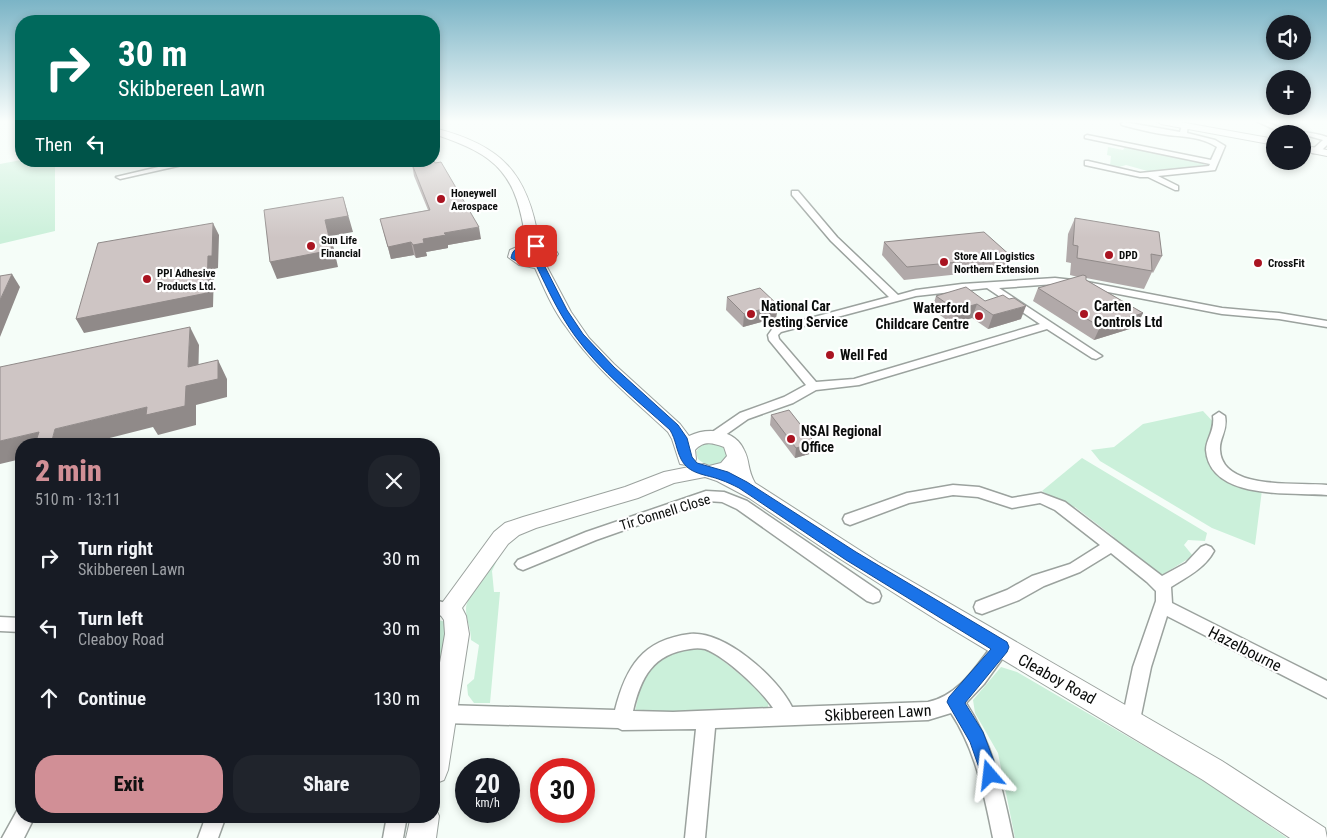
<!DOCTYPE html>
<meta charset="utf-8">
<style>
:root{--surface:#171b24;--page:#20242c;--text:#f1f3f6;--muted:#9ea1a6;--accent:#d18f96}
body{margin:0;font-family:"Roboto Condensed",sans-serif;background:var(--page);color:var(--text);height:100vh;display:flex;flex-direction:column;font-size:19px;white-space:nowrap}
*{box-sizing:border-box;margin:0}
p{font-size:16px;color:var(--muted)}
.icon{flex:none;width:28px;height:28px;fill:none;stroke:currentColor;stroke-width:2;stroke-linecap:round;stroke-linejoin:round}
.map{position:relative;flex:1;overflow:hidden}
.sheet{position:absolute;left:15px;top:438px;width:425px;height:385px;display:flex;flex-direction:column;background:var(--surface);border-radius:20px;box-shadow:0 2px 8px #0003}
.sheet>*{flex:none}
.guide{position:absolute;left:15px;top:15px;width:425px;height:152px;border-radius:20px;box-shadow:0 2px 8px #0003;background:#00695c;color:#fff;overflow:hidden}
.fabs{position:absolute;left:1266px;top:15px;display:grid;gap:10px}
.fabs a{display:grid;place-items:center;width:45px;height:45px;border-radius:50%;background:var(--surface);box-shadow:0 2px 8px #0003;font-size:25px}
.speed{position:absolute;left:455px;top:758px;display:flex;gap:10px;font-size:25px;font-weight:700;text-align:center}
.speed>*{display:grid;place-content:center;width:65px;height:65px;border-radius:50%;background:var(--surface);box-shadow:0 2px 8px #0003;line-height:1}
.speed small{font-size:12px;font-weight:400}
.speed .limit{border:8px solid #d22;background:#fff;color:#111}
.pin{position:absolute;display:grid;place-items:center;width:42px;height:42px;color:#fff;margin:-21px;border-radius:10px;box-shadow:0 2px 8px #0006}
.me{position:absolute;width:55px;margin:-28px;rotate:343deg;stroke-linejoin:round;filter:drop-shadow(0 0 4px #0008)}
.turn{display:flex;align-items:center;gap:18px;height:105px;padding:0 20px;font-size:22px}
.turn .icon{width:65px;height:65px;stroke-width:2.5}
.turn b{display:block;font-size:35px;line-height:42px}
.then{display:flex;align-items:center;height:48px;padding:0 20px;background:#0003;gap:10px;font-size:19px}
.round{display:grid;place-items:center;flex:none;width:52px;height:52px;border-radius:20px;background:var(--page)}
.summary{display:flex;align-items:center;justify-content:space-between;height:85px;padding:0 20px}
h1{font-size:30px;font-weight:800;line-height:38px;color:var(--accent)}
.action{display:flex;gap:10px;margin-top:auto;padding:10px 20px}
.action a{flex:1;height:58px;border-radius:20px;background:var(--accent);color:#111;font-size:20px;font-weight:800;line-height:58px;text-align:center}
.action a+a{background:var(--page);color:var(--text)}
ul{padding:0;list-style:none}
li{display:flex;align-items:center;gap:15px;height:70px;padding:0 20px}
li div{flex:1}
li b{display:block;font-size:19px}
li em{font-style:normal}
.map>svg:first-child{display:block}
.green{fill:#cbf0da}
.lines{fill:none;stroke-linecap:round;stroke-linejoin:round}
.street-casing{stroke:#9ba29e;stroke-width:3}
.secondary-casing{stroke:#9ba29e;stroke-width:2}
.street{fill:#fff;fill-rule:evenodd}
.secondary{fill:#fff;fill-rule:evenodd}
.wall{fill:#b1a9a9}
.shaded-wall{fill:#908a89}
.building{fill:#cec5c4;stroke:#908a89}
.route{fill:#1a73e8;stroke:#114b97}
.poi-dot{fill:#a91421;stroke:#fff;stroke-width:2}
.labels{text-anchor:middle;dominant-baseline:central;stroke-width:4.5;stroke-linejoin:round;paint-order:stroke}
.far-poi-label{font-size:11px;font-weight:bold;fill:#0a0c0b;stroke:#fff;text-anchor:start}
.poi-label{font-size:14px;font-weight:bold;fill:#0a0c0b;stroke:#fff;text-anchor:start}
.street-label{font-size:14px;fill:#0a0c0b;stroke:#fff}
.near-street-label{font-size:16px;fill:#0a0c0b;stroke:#fff}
</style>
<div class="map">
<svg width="1327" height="838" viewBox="0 0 1327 838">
<rect width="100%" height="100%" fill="#f5fdf8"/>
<g class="green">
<path d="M 1108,147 L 1123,150 L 1125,147 L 1201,163 L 1205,165 L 1151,172 L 1126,165 L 1116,168 L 1110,166 L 1111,156 L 1107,155 Z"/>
<path d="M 21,160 L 21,161 L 55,161 L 55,231 L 0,244 L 0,164 Z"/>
<path d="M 1203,411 L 1216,425 L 1206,445 L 1216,472 L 1234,482 L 1262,490 L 1255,545 L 1212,528 L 1100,461 L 1091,450 L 1114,447 L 1143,424 Z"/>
<path d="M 710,443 L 720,445 L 726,450 L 727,457 C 718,466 707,468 698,459 L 696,452 L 701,445 Z"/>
<path d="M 1082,458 L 1207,533 L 1205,541 L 1188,540 L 1184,545 L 1193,556 L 1160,576 L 1111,540 L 1114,537 L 1075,507 L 1072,509 L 1042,491 Z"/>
<path d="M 499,556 L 492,571 L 494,592 L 500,592 L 490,703 L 474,703 L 468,695 L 467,685 L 474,679 L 479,645 L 471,640 C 471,627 466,620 466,609 C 466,595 490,569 499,556 Z"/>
<path d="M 434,619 L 446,622 L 442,678 L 434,679 Z"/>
<path d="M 696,648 L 712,652 L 763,693 L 769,702 L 767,710 L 635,712 C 642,674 653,651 696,648 Z"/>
<path d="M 1001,667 L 1017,672 L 1204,781 L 1287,838 L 1015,838 L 998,753 L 975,713 L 973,700 Z"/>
</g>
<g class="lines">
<g class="street-casing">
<g id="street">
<path d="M 1256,121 C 1266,120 1273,126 1283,128 C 1298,132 1312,132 1327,137 L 1327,145 L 1319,153 L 1313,153 L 1313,149 L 1323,140 L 1302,134 L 1278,131 Z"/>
<path d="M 1124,122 L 1180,132 L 1182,125 L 1185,123 L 1188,125 L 1187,133 L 1215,140 L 1225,146 L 1215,170 L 1158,176 L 1178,186 L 1178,190 L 1175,190 L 1148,177 L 1140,177 L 1085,165 L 1085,161 L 1088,161 L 1140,173 L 1209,166 L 1210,164 L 1085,138 L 1085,136 L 1087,135 L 1211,160 L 1217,147 C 1202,137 1185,137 1168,135 C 1153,133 1137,129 1122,125 L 1121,124 Z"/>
<path d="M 184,161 L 200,161 L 120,179 L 116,177 Z"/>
<path d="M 792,191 L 798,191 L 837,237 L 898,295 L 916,290 L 962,284 L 1055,278 L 1082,281 L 1222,308 L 1279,313 L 1327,321 L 1327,327 L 1279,319 L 1222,314 L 1082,287 L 1055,284 L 999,288 L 1102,356 L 1096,359 L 1092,358 L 1047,329 L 859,385 L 816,390 L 793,403 L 748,419 L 721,438 L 711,441 L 706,440 L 705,437 L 740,413 L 784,397 L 806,385 L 769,340 L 768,335 L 773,328 L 889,297 L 831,241 L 792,195 ZM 987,288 L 1040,324 L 854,379 L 816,382 L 779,339 L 778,335 L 781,332 L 916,296 Z"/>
<path d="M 1219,412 L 1225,416 C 1228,431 1219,438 1220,450 C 1222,491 1298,482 1327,485 L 1327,495 C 1292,492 1210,501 1206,450 C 1206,439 1215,431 1213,416 Z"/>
<path d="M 953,485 L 979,487 L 1012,498 L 1041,493 L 1065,502 L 1162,576 L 1186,563 L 1201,547 L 1206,545 L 1211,547 L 1214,551 C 1205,568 1187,577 1171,587 L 1172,603 L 1327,681 L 1327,698 L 1167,616 L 1151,667 L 1140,720 L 1138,726 L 1131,729 L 1124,726 L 1122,720 L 1133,667 L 1156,601 L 1156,591 L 1147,582 L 1111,553 L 1080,572 L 1044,586 L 1019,600 L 982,614 L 976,612 L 974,607 L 976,602 L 1007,590 L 1032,576 L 1070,564 L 1100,545 L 1055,510 L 1040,503 L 1012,508 L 978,497 L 953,495 L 909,503 L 850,525 L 845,523 L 843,519 L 845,515 L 907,493 Z"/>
<path d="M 706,491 L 724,492 L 747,501 L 879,591 L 881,596 L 879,601 L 873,603 L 867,601 L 737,509 L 722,502 L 707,501 L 596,540 L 523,570 L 518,568 L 515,564 L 518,560 L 586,532 Z"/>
<path d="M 434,600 L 454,605 L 456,610 L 454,615 L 448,617 L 434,614 Z"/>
<path d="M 0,617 L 21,618 L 21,632 L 0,631 Z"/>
<path d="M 690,634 C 725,631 777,677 792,707 L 928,702 C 960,695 976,666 995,642 L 1001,639 L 1007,642 L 1010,647 L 1007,652 L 984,684 L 966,703 C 993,744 1003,791 1013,838 L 993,838 C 984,794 976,751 951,713 L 928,720 L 715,728 L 705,838 L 685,838 L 696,729 L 622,730 L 618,728 L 444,723 L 438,720 L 435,714 L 438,708 L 444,705 L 615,710 C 626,667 642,640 690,634 ZM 690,649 C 695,648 700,648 705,649 C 725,656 762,691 773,708 L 673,712 L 633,711 C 641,677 653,654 690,649 Z"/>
<path d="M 21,807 L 21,816 L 35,816 L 24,838 L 2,838 L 18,809 Z"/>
<path d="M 206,816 L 226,816 L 218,838 L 198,838 Z"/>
<path d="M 387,816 L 407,816 L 403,838 L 383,838 Z"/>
</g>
</g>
<g class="secondary-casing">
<g id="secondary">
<path d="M 1156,121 L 1174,121 L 1275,139 L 1275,145 L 1161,124 Z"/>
<path d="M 434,128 C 501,145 528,172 539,242 L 553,246 L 558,254 L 553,261 L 546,265 L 571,312 L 589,338 L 614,364 L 680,424 L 689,436 C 707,427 735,429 744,450 C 750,461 747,469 755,483 L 878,562 L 1222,761 L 1325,828 L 1327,838 L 1290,838 L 1203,780 L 940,622 L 826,550 L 749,498 L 717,481 L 705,477 L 674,483 L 638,498 L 536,528 L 519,535 L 508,544 L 462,608 L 466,616 L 469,634 L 448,770 L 444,780 L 434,784 L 434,697 L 445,634 L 444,620 L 437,610 L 494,532 L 505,523 L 523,517 L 625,487 L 664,472 L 704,464 L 709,466 L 721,463 L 727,456 L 724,447 C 713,443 704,440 695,450 L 696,459 L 694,464 L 687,465 L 680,464 L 672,439 L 668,432 C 633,399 594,368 567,328 C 553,310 544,288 535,268 L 519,265 L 508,257 L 510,250 L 526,243 C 517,174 498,155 434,134 ZM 531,249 L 541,250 L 545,254 C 538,261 530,262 521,256 Z"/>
<path d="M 1302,145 L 1327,150 L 1327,156 L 1302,151 Z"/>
<path d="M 434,805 L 439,816 L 436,838 L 406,838 L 411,816 L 434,816 Z"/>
</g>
</g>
<use href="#street" class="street"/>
<use href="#secondary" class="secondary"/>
</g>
<g class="wall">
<path d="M 412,164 L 481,239 L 448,245 L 448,248 L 426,252 L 427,256 L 416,258 L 414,255 L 391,259 L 380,219 L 428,210 L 414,176 Z"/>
<path d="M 1075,218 L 1162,256 L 1153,273 L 1152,272 L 1144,289 L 1086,278 L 1086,280 L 1143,313 L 1136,327 L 1094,340 L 1033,301 L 1038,288 L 1078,277 L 1070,275 L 1071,263 L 1066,262 L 1068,234 Z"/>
<path d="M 884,242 L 1012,257 L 1007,269 L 904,280 L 882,255 Z"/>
<path d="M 936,296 L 985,301 L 1021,319 L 988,329 L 972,318 L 952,324 L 932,309 Z"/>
<path d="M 727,297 L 778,305 L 776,318 L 743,327 L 726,310 Z"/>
<path d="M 771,415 L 813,453 L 795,458 L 770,425 Z"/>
</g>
<g class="shaded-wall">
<path d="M 18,121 L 21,121 L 21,126 Z"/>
<path d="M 343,197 L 353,232 L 331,236 L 338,267 L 277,279 L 270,262 L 325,220 Z"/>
<path d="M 213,223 L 219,235 L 218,268 L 214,269 L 213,307 L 84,333 L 76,319 L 208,256 Z"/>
<path d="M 479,227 L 481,239 L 448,245 L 448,248 L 426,252 L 427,256 L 416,258 L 413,245 L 423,239 L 444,233 Z"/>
<path d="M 411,242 L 414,255 L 391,259 L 388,247 Z"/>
<path d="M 12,274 L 20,287 L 0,337 L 0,300 Z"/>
<path d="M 977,304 L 972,318 L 952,324 L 956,310 Z"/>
<path d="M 778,305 L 776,318 L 743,327 L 744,314 Z"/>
<path d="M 1026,306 L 1021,319 L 988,329 L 993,315 Z"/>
<path d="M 1143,313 L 1136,327 L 1094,340 L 1100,327 Z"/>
<path d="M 190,327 L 199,345 L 198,383 L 218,360 L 227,379 L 227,397 L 196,405 L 196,425 L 158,435 L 153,427 L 86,444 L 51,444 L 55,429 L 147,407 L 188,367 Z"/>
<path d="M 39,432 L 48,444 L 21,444 L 21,459 L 0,464 L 0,441 Z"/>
<path d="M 815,443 L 813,453 L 795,458 L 796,448 Z"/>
</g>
<g class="building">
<path d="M 434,161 L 435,163 L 441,162 L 479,227 L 444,233 L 446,235 L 423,239 L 424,243 L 413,245 L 411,242 L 388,247 L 380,219 L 430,210 L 412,164 Z"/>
<path d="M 343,197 L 348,216 L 325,220 L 332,250 L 270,262 L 264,210 Z"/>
<path d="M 1075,218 L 1159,232 L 1162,256 L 1151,254 L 1152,271 L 1077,258 L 1078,246 L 1073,245 Z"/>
<path d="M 213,223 L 212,256 L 208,256 L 207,293 L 76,319 L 98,243 Z"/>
<path d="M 984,232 L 1012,257 L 907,267 L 884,242 Z"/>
<path d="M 12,274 L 0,300 L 0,276 Z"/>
<path d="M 1083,275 L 1086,276 L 1086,280 L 1143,313 L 1100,327 L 1038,288 Z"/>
<path d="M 966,287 L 985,301 L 1003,295 L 1009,299 L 1014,298 L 1026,306 L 993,315 L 977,304 L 956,310 L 936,296 Z"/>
<path d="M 760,288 L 778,305 L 744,314 L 727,297 Z"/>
<path d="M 190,327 L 188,367 L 218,360 L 218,379 L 186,386 L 185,406 L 146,415 L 147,407 L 55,429 L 51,444 L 35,444 L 39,432 L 0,441 L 0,367 Z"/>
<path d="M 789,410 L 815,443 L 796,448 L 771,415 Z"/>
</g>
<linearGradient id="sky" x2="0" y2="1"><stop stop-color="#7bb4c6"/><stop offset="0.51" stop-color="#fafefc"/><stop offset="1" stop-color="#fafefc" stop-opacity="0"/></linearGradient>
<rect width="1327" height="238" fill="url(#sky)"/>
<path class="route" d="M 536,243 L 539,244 L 539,247 L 523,251 L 519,256 L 528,261 L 542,261 L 567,310 L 583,334 L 614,367 L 678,425 L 687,438 L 692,457 L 697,463 L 728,472 L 747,482 L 856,552 L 1007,642 L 1009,647 L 1007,652 L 965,703 L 983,732 L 999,775 L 996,782 L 990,784 L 984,782 L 970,742 L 947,702 L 949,697 L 991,649 L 846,560 L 739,488 C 733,485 727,482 721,480 C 706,474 689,475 681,459 C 676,449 676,440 670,430 C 638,401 600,371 575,336 C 559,314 548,290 536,265 L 524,265 L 511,258 C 513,245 526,245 536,243 Z"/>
<g class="poi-dot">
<circle cx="441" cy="199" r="5"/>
<circle cx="311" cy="246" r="5"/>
<circle cx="1109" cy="255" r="5"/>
<circle cx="944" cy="262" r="5"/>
<circle cx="1258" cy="263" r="5"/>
<circle cx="147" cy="279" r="5"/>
<circle cx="751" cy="314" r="5"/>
<circle cx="1084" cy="314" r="5"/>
<circle cx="979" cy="316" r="5"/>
<circle cx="830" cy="355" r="5"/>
<circle cx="791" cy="439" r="5"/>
</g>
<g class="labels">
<g class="far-poi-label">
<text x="451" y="193">Honeywell<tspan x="451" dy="13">Aerospace</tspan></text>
<text x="321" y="240">Sun Life<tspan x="321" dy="13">Financial</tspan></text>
<text x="1119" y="255">DPD</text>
<text x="954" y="256">Store All Logistics<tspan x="954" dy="13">Northern Extension</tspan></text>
<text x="1268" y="263">CrossFit</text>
<text x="157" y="273">PPI Adhesive<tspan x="157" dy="13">Products Ltd.</tspan></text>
</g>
<g class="poi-label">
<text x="761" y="306">National Car<tspan x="761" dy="16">Testing Service</tspan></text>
<text x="1094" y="306">Carten<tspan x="1094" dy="16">Controls Ltd</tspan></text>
<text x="969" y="308" text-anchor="end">Waterford<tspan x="969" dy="16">Childcare Centre</tspan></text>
<text x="840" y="355">Well Fed</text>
<text x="801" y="431">NSAI Regional<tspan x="801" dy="16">Office</tspan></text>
</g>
<g class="street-label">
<text transform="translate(665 512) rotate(-17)">Tir Connell Close</text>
</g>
<g class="near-street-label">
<text transform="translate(1245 649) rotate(27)">Hazelbourne</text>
<text transform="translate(1057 679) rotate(29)">Cleaboy Road</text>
<text transform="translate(878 713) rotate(-3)">Skibbereen Lawn</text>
</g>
</g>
</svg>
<div class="fabs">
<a><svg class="icon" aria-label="sound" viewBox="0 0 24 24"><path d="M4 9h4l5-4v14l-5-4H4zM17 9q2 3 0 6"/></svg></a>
<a>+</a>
<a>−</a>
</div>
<div class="speed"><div>20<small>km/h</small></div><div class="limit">30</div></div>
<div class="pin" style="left:536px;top:246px;background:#d93025"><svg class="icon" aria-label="arrive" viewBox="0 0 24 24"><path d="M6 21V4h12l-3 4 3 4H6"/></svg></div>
<svg class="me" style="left:990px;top:775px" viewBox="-20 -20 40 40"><path d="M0-17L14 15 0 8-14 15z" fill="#1a73e8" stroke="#fff" stroke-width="4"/></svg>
<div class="guide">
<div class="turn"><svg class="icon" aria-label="right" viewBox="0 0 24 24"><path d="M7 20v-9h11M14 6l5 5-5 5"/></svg><div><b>30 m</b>Skibbereen Lawn</div></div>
<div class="then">Then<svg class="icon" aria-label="left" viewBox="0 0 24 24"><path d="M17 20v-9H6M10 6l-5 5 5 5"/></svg></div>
</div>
<section class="sheet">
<div class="summary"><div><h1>2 min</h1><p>510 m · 13:11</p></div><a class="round"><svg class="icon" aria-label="close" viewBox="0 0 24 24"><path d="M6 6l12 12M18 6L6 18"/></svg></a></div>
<ul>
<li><svg class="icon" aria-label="right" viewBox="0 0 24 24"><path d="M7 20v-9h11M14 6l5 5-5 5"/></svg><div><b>Turn right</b><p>Skibbereen Lawn</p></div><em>30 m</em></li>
<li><svg class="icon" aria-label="left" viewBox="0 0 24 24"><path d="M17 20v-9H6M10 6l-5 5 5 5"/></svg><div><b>Turn left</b><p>Cleaboy Road</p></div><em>30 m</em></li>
<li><svg class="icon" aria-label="ahead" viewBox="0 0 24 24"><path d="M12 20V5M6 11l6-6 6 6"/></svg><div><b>Continue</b></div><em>130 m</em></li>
</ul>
<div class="action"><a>Exit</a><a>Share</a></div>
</section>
</div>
